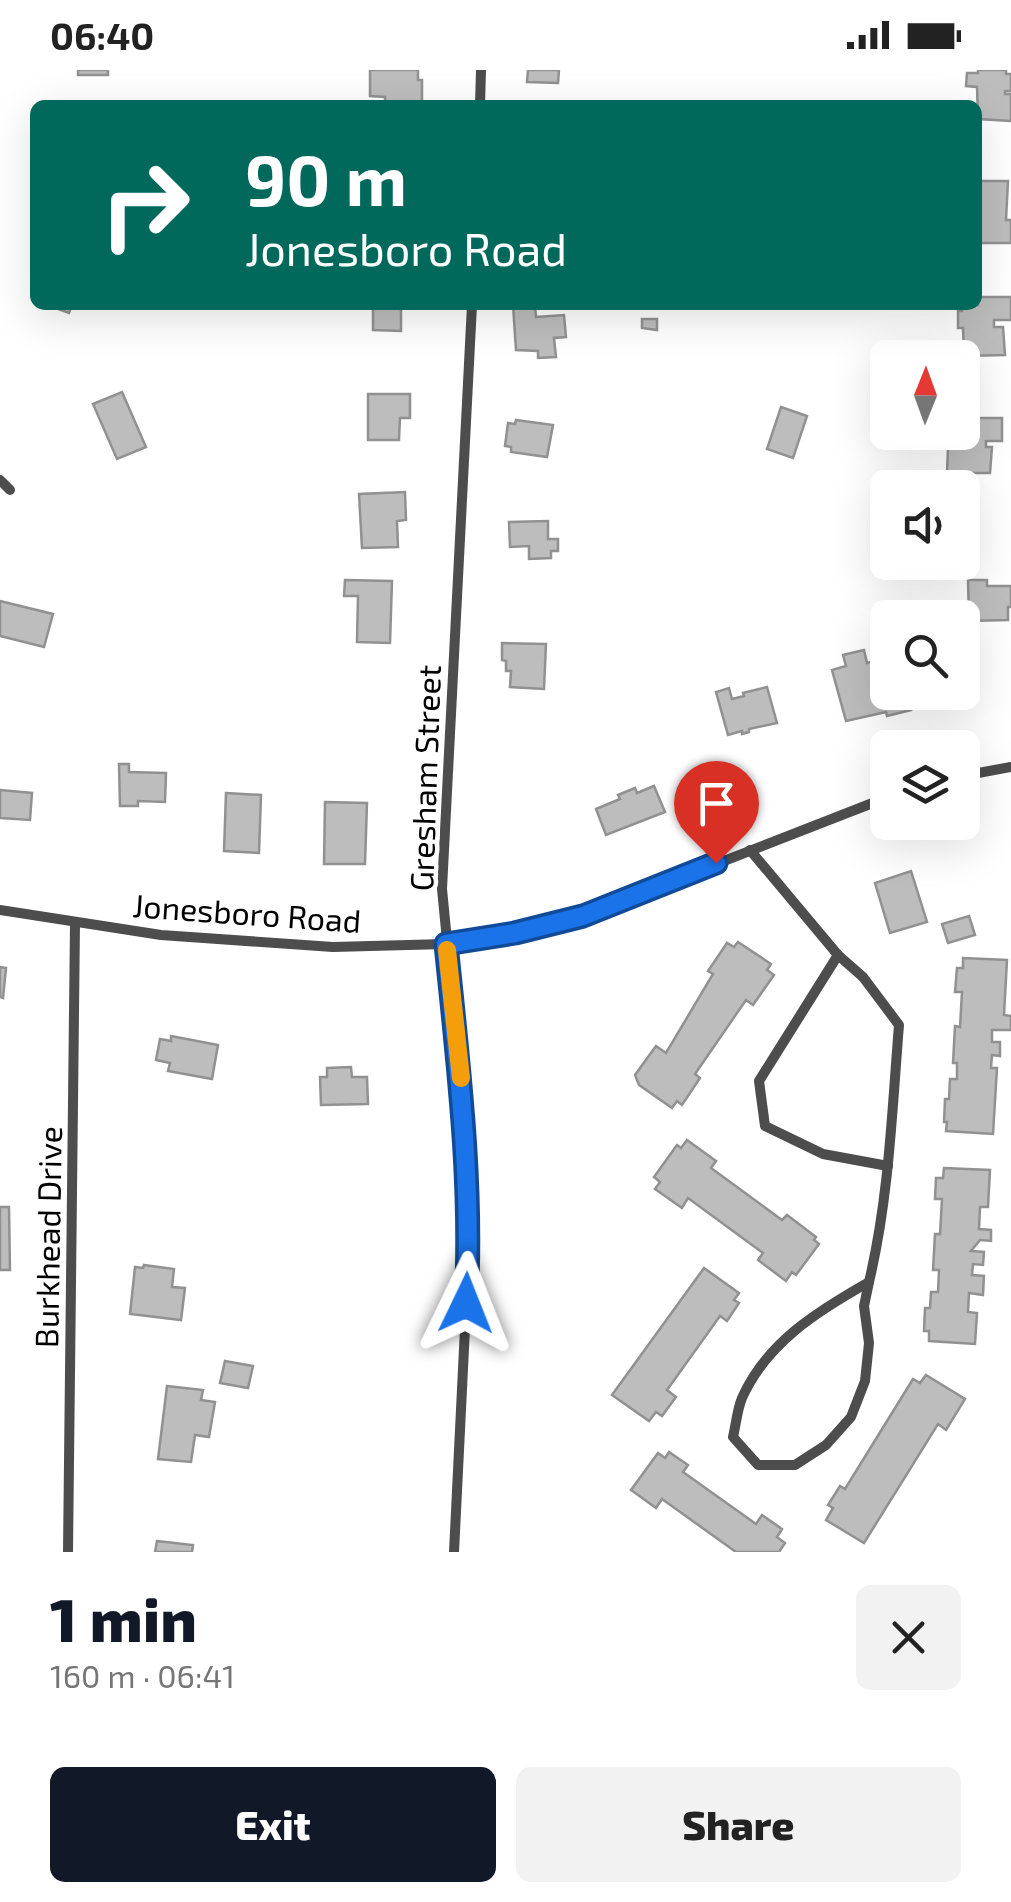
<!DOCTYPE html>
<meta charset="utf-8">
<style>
:root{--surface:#fff;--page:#f2f2f2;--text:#222;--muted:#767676;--accent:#111827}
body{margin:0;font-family:"Exo 2",sans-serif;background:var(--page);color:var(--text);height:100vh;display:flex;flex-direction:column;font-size:38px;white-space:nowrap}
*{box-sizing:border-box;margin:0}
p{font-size:32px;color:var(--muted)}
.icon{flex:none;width:55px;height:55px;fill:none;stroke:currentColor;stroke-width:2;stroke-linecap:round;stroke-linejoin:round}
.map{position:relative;height:1482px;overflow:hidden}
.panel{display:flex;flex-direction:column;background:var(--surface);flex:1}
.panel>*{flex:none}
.hud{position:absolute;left:30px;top:30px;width:952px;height:210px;border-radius:15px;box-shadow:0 10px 40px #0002;background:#00695c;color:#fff;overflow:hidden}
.needle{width:65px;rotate:1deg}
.buttons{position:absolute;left:870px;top:270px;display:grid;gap:20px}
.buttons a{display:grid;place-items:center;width:110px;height:110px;border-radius:15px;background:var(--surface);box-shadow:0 10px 40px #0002;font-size:50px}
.pin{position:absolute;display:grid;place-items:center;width:85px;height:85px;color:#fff;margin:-102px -42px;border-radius:50% 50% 50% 0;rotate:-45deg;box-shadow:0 0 10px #0007}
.pin .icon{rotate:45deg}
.me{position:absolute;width:110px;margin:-55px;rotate:2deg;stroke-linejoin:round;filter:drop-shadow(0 0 8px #0008)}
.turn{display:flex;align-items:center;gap:35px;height:210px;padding:0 50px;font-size:45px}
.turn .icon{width:130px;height:130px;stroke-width:2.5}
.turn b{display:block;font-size:70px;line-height:85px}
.round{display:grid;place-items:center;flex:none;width:105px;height:105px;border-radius:15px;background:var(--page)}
.overview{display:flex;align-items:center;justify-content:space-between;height:170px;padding:0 50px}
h1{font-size:60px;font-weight:800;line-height:75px;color:var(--accent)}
.primary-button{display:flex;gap:20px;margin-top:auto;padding:20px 50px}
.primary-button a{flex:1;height:115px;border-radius:15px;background:var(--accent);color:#fff;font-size:40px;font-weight:800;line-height:115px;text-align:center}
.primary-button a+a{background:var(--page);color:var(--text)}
.status{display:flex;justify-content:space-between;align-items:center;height:70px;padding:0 50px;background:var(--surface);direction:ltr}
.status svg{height:28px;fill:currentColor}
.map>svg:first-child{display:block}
.building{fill:#bdbdbd;stroke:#919191;stroke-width:2.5}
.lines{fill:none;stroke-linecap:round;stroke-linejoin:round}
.minor{stroke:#4d4d4d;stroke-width:10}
.route-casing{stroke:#114b97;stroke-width:25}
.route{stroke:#1a73e8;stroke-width:18}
.slow{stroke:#f59e0b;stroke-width:18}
.labels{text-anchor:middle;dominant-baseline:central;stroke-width:9;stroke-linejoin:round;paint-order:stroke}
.street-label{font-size:32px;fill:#000;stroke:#fff}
</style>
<div class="status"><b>06:40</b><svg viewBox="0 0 49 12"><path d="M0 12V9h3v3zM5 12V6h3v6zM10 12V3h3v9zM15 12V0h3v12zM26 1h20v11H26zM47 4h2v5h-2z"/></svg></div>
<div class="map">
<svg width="1011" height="1482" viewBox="0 0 1011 1482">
<rect width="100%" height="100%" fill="#fff"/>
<g class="building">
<rect x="78" y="0" width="30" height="5"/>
<path d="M 370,0 L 418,0 L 418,10 L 422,10 L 422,33 L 385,35 L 385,27 L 370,26 Z"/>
<path d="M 528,0 L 559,0 L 558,13 L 527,12 Z"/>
<path d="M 978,0 L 1006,0 L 1006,4 L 1011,4 L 1011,21 L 1005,21 L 1005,24 L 1011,24 L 1011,51 L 978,49 L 977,17 L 966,16 L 967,3 L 978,3 Z"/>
<path d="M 978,111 L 1008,111 L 1006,150 L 1011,150 L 1011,173 L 978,173 Z"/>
<path d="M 978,227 L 1011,227 L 1011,250 L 994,250 L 994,257 L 1003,257 L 1005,285 L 964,286 L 963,258 L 958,258 L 958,241 L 962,241 L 962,235 L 978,235 Z"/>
<path d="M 47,235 L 72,235 L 69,243 Z"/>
<path d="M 373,235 L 401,235 L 401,261 L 373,260 Z"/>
<path d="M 513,235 L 535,235 L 536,247 L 564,245 L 566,267 L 554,268 L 556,287 L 538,288 L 538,281 L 516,280 Z"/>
<path d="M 642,249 L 657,249 L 657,260 L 642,258 Z"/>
<path d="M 122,322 L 146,377 L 117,389 L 93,334 Z"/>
<path d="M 368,324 L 410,324 L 410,348 L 400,348 L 399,370 L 368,370 Z"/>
<path d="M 781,337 L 807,346 L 793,388 L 767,379 Z"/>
<path d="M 962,348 L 1002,348 L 1002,371 L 986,371 L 986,377 L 992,377 L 990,403 L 947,403 L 948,378 L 943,378 L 943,362 L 962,362 Z"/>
<path d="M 516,350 L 553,355 L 547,387 L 511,382 L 511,377 L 505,376 L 508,353 L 515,354 Z"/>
<path d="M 405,422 L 406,450 L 397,451 L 398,477 L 362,478 L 359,424 Z"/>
<path d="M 548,451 L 548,469 L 558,469 L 558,481 L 551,481 L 551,488 L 529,489 L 529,476 L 510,477 L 509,452 Z"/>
<path d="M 345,510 L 392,511 L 390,573 L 357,572 L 358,526 L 344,526 Z"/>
<path d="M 968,510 L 987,510 L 987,516 L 1011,516 L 1011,537 L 1008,537 L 1008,550 L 969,551 Z"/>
<path d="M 0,531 L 53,544 L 44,577 L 0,566 Z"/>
<path d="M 502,573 L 546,574 L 544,619 L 510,617 L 511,601 L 506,601 L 506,591 L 502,590 Z"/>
<path d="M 864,580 L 867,593 L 882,589 L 884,592 L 888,591 L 888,622 L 907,622 L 911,640 L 887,646 L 886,642 L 846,651 L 832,600 L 846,596 L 843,585 Z"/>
<path d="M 767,617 L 777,653 L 749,659 L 749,662 L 742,664 L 742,661 L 728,665 L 716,622 L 729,618 L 732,629 L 744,626 L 743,623 Z"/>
<path d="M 119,694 L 129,694 L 129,702 L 166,703 L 165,732 L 138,731 L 138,736 L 120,736 Z"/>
<path d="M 654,716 L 665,742 L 606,765 L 596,739 L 620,729 L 618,725 L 635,718 L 637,723 Z"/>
<path d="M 0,720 L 32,723 L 30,750 L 0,748 Z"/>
<path d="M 226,723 L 261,725 L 259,783 L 224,781 Z"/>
<path d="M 325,732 L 367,733 L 365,794 L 324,794 Z"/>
<path d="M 911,801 L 927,852 L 890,863 L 875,813 Z"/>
<path d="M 969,846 L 975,865 L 948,873 L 942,854 Z"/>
<path d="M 738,872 L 771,894 L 767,900 L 774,905 L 753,935 L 746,930 L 695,1004 L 700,1008 L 682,1035 L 677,1031 L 672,1038 L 639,1015 L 635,1005 L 656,976 L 666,983 L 713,904 L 708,901 L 727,873 L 734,877 Z"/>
<path d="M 963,888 L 1007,890 L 1004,945 L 1011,946 L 1011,960 L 992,960 L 992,972 L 1000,972 L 1000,986 L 992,985 L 991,998 L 997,998 L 993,1064 L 946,1061 L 947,1052 L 944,1052 L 945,1029 L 949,1029 L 950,1009 L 957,1009 L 957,993 L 953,993 L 955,956 L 960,957 L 962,922 L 955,922 L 957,898 L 963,898 Z"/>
<path d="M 0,897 L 6,898 L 3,928 L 0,927 Z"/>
<path d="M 171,966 L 218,975 L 212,1009 L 168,1001 L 170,993 L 156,990 L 160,969 L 171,971 Z"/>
<path d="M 351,997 L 352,1007 L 367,1007 L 368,1034 L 321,1035 L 320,1007 L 327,1007 L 327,998 Z"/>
<path d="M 687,1070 L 716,1091 L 711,1098 L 782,1150 L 787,1145 L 816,1167 L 814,1170 L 819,1174 L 796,1205 L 792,1202 L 786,1211 L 758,1190 L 763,1183 L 688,1128 L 682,1138 L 655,1119 L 660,1112 L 654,1107 L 677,1075 L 681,1078 Z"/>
<path d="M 944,1098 L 990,1100 L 988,1137 L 980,1137 L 979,1159 L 991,1160 L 991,1171 L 980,1170 L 971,1181 L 984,1182 L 983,1195 L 973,1194 L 972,1205 L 984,1206 L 983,1225 L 969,1223 L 968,1242 L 977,1243 L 975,1274 L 929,1271 L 929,1261 L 924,1261 L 925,1238 L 930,1238 L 931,1222 L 938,1222 L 939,1200 L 933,1200 L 935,1164 L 940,1164 L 942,1129 L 935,1129 L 936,1108 L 943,1108 Z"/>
<path d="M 0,1137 L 9,1137 L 10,1200 L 0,1200 Z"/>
<path d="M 144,1195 L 174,1199 L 172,1217 L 185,1218 L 181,1250 L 130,1244 L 135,1197 L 143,1198 Z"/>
<path d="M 704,1198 L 739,1223 L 734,1230 L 739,1233 L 727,1251 L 720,1246 L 667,1320 L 676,1327 L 662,1346 L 656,1342 L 649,1351 L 612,1325 Z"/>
<path d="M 225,1291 L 253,1296 L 248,1318 L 220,1313 Z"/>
<path d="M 926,1305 L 965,1329 L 946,1360 L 938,1354 L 864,1473 L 826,1450 L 833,1438 L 828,1435 L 840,1416 L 845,1419 L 913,1309 L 920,1313 Z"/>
<path d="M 167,1316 L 203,1320 L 201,1330 L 215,1332 L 209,1367 L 195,1365 L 191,1392 L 158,1389 Z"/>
<path d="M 669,1382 L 688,1395 L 683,1402 L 756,1454 L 762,1445 L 782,1459 L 777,1467 L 785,1473 L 779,1482 L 736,1482 L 662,1429 L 656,1438 L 631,1420 L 658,1383 L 665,1388 Z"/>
<path d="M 157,1471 L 193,1475 L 192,1482 L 155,1482 Z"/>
</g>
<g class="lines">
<g class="minor">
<path d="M 480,35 L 481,0"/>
<path d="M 0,410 L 10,420"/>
<path d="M 962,706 L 1011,697"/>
<path d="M 750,780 L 838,885 L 863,907 L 899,955 C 892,1041 889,1128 869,1212"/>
<path d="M 0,840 L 161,865 L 333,877 L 446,874 L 515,863 L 583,846 L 888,727"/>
<path d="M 838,885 L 759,1011 L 765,1056 L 823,1084 L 888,1096"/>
<path d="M 869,1212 L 864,1236 L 869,1273 L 865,1311 L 851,1347 L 826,1375 L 795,1395 L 758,1395 L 733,1367 C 736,1355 737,1340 742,1328 C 767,1272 818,1241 869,1212 Z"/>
<path d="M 68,1482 L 75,853"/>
<path d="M 454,1482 L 468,1197 L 463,1035 L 442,819 L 472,235"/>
</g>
</g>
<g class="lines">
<g class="route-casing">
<path id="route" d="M 466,1233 C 473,1113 458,993 446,874 L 515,863 L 583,846 L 716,793"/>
</g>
<use href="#route" class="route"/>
<path class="slow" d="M 447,880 L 461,1008"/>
</g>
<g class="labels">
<g class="street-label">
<text transform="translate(424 708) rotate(-88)">Gresham Street</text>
<text transform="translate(247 842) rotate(4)">Jonesboro Road</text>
<text transform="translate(47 1167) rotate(-89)">Burkhead Drive</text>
</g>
</g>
</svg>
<div class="buttons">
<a><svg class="needle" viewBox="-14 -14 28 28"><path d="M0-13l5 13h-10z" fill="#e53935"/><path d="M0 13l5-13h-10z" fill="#767676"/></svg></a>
<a><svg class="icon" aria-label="sound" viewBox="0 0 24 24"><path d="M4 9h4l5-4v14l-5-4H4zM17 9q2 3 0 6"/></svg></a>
<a><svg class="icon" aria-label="search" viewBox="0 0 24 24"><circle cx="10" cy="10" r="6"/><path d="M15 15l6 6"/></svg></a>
<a><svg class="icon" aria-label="layers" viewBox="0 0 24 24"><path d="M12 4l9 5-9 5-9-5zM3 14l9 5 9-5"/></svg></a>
</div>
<div class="pin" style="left:716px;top:793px;background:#d93025"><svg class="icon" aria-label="arrive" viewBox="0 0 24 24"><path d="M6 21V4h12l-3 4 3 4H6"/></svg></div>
<svg class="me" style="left:466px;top:1233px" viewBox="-20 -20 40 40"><path d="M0-17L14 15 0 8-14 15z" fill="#1a73e8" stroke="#fff" stroke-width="4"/></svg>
<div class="hud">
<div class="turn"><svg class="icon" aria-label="right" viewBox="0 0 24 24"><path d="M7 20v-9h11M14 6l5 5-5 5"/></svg><div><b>90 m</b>Jonesboro Road</div></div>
</div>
</div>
<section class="panel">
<div class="overview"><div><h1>1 min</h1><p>160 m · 06:41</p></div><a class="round"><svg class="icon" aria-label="close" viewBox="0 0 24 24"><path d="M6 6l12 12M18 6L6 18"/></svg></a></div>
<div class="primary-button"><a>Exit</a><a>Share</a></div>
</section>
